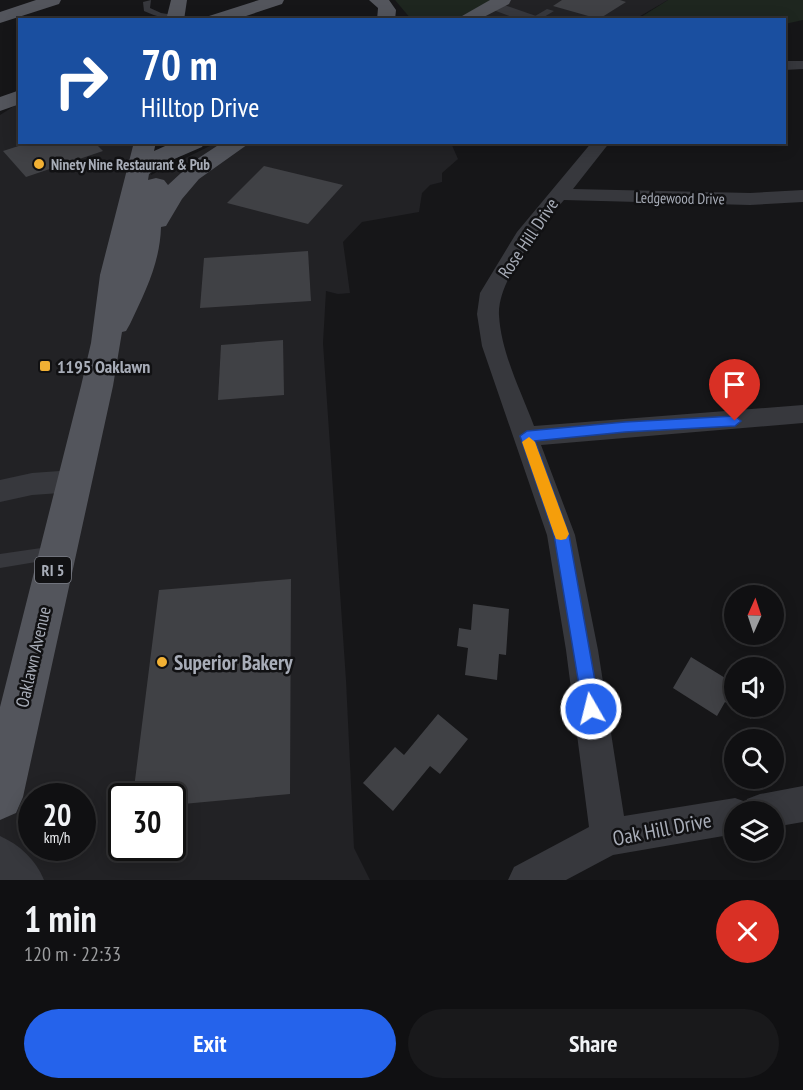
<!DOCTYPE html>
<meta charset="utf-8">
<style>
:root{--surface:#101012;--page:#19191b;--text:#f1f3f6;--muted:#9c9d9f;--line:#303032;--accent:#2563eb}
body{margin:0;font-family:"PT Sans Narrow",sans-serif;background:var(--page);color:var(--text);height:100vh;display:flex;flex-direction:column;font-size:22px;white-space:nowrap}
*{box-sizing:border-box;margin:0}
p{font-size:20px;color:var(--muted)}
.icon{flex:none;width:33px;height:33px;fill:none;stroke:currentColor;stroke-width:2;stroke-linecap:round;stroke-linejoin:round}
.map{position:relative;height:880px;overflow:hidden}
.side{display:flex;flex-direction:column;background:var(--surface);flex:1}
.side>*{flex:none}
.guide{position:absolute;left:18px;top:18px;width:768px;height:126px;border-radius:0px;box-shadow:0 3px 15px #0003,0 0 0 2px var(--line);background:#1a4fa0;color:#fff;overflow:hidden}
.needle{width:39px;rotate:3deg}
.buttons{position:absolute;left:724px;top:585px;display:grid;gap:12px}
.buttons a{display:grid;place-items:center;width:60px;height:60px;border-radius:50%;background:var(--surface);box-shadow:0 3px 15px #0003,0 0 0 2px var(--line);font-size:30px}
.speed{position:absolute;left:18px;top:783px;display:flex;gap:12px;font-size:30px;font-weight:700;text-align:center}
.speed>*{display:grid;place-content:center;width:78px;height:78px;border-radius:50%;background:var(--surface);box-shadow:0 3px 15px #0003,0 0 0 2px var(--line);line-height:1}
.speed small{font-size:15px;font-weight:400}
.speed .limit{border:3px solid #111;border-radius:9px;background:#fff;color:#111}
.pin{position:absolute;display:grid;place-items:center;width:51px;height:51px;color:#fff;margin:-62px -26px;border-radius:50% 50% 50% 0;rotate:-45deg;box-shadow:0 0 6px #0007}
.pin .icon{rotate:45deg}
.me{position:absolute;width:66px;margin:-33px;rotate:352deg;stroke-linejoin:round;filter:drop-shadow(0 0 4px #0008)}
.turn{display:flex;align-items:center;gap:21px;height:126px;padding:0 24px;font-size:27px}
.turn .icon{width:78px;height:78px;stroke-width:2.5}
.turn b{display:block;font-size:42px;line-height:51px}
.round{display:grid;place-items:center;flex:none;width:63px;height:63px;border-radius:32px;background:var(--page)}
.head{display:flex;align-items:center;justify-content:space-between;height:102px;padding:0 24px}
h1{font-size:36px;font-weight:600;line-height:45px}
.button{display:flex;gap:12px;margin-top:auto;padding:12px 24px}
.button a{flex:1;height:69px;border-radius:36px;background:var(--accent);color:#fff;font-size:24px;font-weight:600;line-height:69px;text-align:center}
.button a+a{background:var(--page);color:var(--text)}
.map>svg:first-child{display:block}
.built{fill:#222225;fill-rule:evenodd}
.green{fill:#1e261f}
.building{fill:#404145}
.lines{fill:none;stroke-linecap:round;stroke-linejoin:round}
.lane{fill:#37383d;fill-rule:evenodd}
.street{fill:#37383d;fill-rule:evenodd}
.primary{fill:#53555c;fill-rule:evenodd}
.route{fill:#2563eb;stroke:#184099;stroke-width:1.5}
.slow{fill:#f59e0b}
.poi-dot{fill:#f2b134;stroke:#111113;stroke-width:2}
.labels{text-anchor:middle;dominant-baseline:central;stroke-width:5;stroke-linejoin:round;paint-order:stroke}
.far-poi-label{font-size:15px;font-weight:bold;fill:#a8adb8;stroke:#111113;text-anchor:start}
.far-street-label{font-size:15px;fill:#a8adb8;stroke:#111113}
.shield{fill:#111113;stroke:#7b7e86;stroke-width:1.5}
.shield-label{font-size:16px;font-weight:bold;fill:#a8adb8}
.street-label{font-size:18px;fill:#a8adb8;stroke:#111113}
.poi-label{font-size:18px;font-weight:bold;fill:#a8adb8;stroke:#111113;text-anchor:start}
.near-poi-label{font-size:21px;font-weight:bold;fill:#a8adb8;stroke:#111113;text-anchor:start}
.near-street-label{font-size:21px;fill:#a8adb8;stroke:#111113}
</style>
<div class="map">
<svg width="803" height="880" viewBox="0 0 803 880">
<rect width="100%" height="100%" fill="#161618"/>
<g class="built">
<path d="M 495,0 L 668,0 L 635,19 L 454,20 Z"/>
<path d="M 19,103 L 20,142 L 154,143 L 149,171 L 151,175 L 216,143 L 451,143 L 458,159 L 442,173 L 442,182 L 430,185 L 422,193 L 419,212 L 362,222 L 343,242 L 350,293 L 338,294 L 326,291 L 323,343 L 346,680 L 354,848 L 370,880 L 0,880 L 0,115 ZM 32,796 L 82,796 L 82,848 L 32,848 ZM 122,796 L 172,796 L 172,848 L 122,848 Z"/>
</g>
<g class="green">
<path d="M 395,0 L 495,0 L 454,20 L 411,19 Z"/>
<path d="M 668,0 L 803,0 L 803,20 L 785,24 L 784,20 L 682,20 L 672,17 L 641,17 Z"/>
</g>
<g class="building">
<path d="M 562,0 L 620,0 L 626,2 L 599,19 L 553,6 Z"/>
<path d="M 31,142 L 94,142 L 103,151 L 26,177 L 3,151 Z"/>
<path d="M 264,166 L 343,185 L 308,224 L 227,203 Z"/>
<path d="M 308,251 L 311,301 L 200,308 L 204,258 Z"/>
<path d="M 283,340 L 284,395 L 218,400 L 221,345 Z"/>
<path d="M 291,579 L 290,794 L 172,805 L 172,796 L 133,796 L 159,590 Z"/>
<path d="M 473,604 L 509,609 L 506,655 L 499,654 L 497,680 L 465,675 L 468,648 L 457,646 L 459,628 L 471,630 Z"/>
<path d="M 691,657 L 735,684 L 735,706 L 757,706 L 751,719 L 725,702 L 717,716 L 673,688 Z"/>
<path d="M 438,714 L 468,739 L 440,774 L 430,766 L 393,811 L 363,783 L 395,747 L 404,755 Z"/>
</g>
<g class="lines">
<g class="lane">
<path d="M 151,0 L 150,8 L 161,13 L 180,16 C 168,21 155,16 144,11 L 143,2 Z"/>
<path d="M 547,9 L 554,11 L 539,20 L 530,19 Z"/>
<path d="M 55,546 L 60,548 L 63,553 L 60,558 L 0,568 L 0,554 Z"/>
</g>
<g class="street">
<path d="M 493,1 L 539,17 L 540,20 L 520,20 L 488,8 L 486,5 L 488,2 Z"/>
<path d="M 784,61 L 803,61 L 803,69 L 784,70 Z"/>
<path d="M 592,142 L 610,142 L 573,189 L 750,193 L 803,190 L 803,202 L 750,205 L 564,200 C 542,226 497,280 499,315 C 501,353 521,391 534,426 L 803,405 L 803,423 L 541,445 L 575,535 L 598,650 L 624,816 L 735,798 L 746,802 L 747,799 L 760,794 L 803,786 L 803,822 L 774,827 L 774,812 L 735,812 L 735,834 L 613,855 L 566,880 L 508,880 L 514,867 L 589,827 L 566,650 L 547,535 L 482,346 L 477,314 L 480,293 L 517,232 Z"/>
<path d="M 74,470 L 83,473 L 87,481 L 83,489 L 74,492 L 32,495 L 0,502 L 0,480 L 32,473 Z"/>
<path d="M 0,836 C 20,845 36,860 44,880 L 0,880 Z"/>
</g>
<g class="primary">
<path d="M 36,0 L 61,0 L 59,4 L 0,23 L 0,12 Z"/>
<path d="M 171,0 L 187,0 L 184,20 L 166,20 Z"/>
<path d="M 259,0 L 284,0 L 282,4 L 234,20 L 206,20 L 209,16 Z"/>
<path d="M 369,0 L 389,0 L 396,10 L 395,20 L 377,20 L 378,8 Z"/>
<path d="M 490,0 L 511,0 L 509,4 L 478,20 L 455,20 Z"/>
<path d="M 20,90 L 20,104 L 0,111 L 0,97 Z"/>
<path d="M 134,142 L 156,142 L 154,151 L 174,142 L 205,142 L 202,147 L 172,160 L 149,174 L 148,180 L 156,178 L 164,180 L 168,185 L 194,161 L 223,142 L 251,142 L 199,179 L 182,199 L 166,226 L 161,227 C 160,263 145,292 130,324 L 126,331 L 122,332 L 113,386 L 23,797 L 16,813 L 0,820 L 0,707 L 81,386 L 91,343 L 100,275 Z"/>
</g>
</g>
<path class="route" d="M 735,416 L 741,421 L 735,426 L 625,432 L 535,441 L 569,535 L 600,709 L 597,715 L 591,718 L 584,715 L 554,535 L 520,436 L 527,431 L 625,422 Z"/>
<path class="slow" d="M 529,437 L 535,442 L 569,534 L 566,539 L 561,540 L 556,539 L 554,534 L 522,442 Z"/>
<g class="poi-dot">
<circle cx="39" cy="164" r="6"/>
<rect x="39" y="360" width="12" height="12" rx="3"/>
<circle cx="162" cy="662" r="6"/>
</g>
<g class="labels">
<g class="far-poi-label">
<text x="51" y="164">Ninety Nine Restaurant &amp; Pub</text>
</g>
<g class="far-street-label">
<text transform="translate(680 198) rotate(1)">Ledgewood Drive</text>
</g>
<rect class="shield" x="35" y="557" width="36" height="26" rx="4.5"/>
<g class="shield-label">
<text x="53" y="570">RI 5</text>
</g>
<g class="street-label">
<text transform="translate(528 238) rotate(-56)">Rose Hill Drive</text>
<text transform="translate(33 657) rotate(-77)">Oaklawn Avenue</text>
</g>
<g class="poi-label">
<text x="57" y="366">1195 Oaklawn</text>
</g>
<g class="near-poi-label">
<text x="174" y="662">Superior Bakery</text>
</g>
<g class="near-street-label">
<text transform="translate(662 829) rotate(-11)">Oak Hill Drive</text>
</g>
</g>
</svg>
<div class="buttons">
<a><svg class="needle" viewBox="-14 -14 28 28"><path d="M0-13l5 13h-10z" fill="#e53935"/><path d="M0 13l5-13h-10z" fill="#9c9d9f"/></svg></a>
<a><svg class="icon" aria-label="sound" viewBox="0 0 24 24"><path d="M4 9h4l5-4v14l-5-4H4zM17 9q2 3 0 6"/></svg></a>
<a><svg class="icon" aria-label="search" viewBox="0 0 24 24"><circle cx="10" cy="10" r="6"/><path d="M15 15l6 6"/></svg></a>
<a><svg class="icon" aria-label="layers" viewBox="0 0 24 24"><path d="M12 4l9 5-9 5-9-5zM3 14l9 5 9-5"/></svg></a>
</div>
<div class="speed"><div>20<small>km/h</small></div><div class="limit">30</div></div>
<div class="pin" style="left:735px;top:421px;background:#d93025"><svg class="icon" aria-label="arrive" viewBox="0 0 24 24"><path d="M6 21V4h12l-3 4 3 4H6"/></svg></div>
<svg class="me" style="left:591px;top:709px" viewBox="-20 -20 40 40"><circle r="17" fill="#2563eb" stroke="#fff" stroke-width="3"/><path d="M0-11L8 9 0 5-8 9z" fill="#fff"/></svg>
<div class="guide">
<div class="turn"><svg class="icon" aria-label="right" viewBox="0 0 24 24"><path d="M7 20v-9h11M14 6l5 5-5 5"/></svg><div><b>70 m</b>Hilltop Drive</div></div>
</div>
</div>
<section class="side">
<div class="head"><div><h1>1 min</h1><p>120 m · 22:33</p></div><a class="round" style="background:#d93025;color:#fff"><svg class="icon" aria-label="close" viewBox="0 0 24 24"><path d="M6 6l12 12M18 6L6 18"/></svg></a></div>
<div class="button"><a>Exit</a><a>Share</a></div>
</section>
